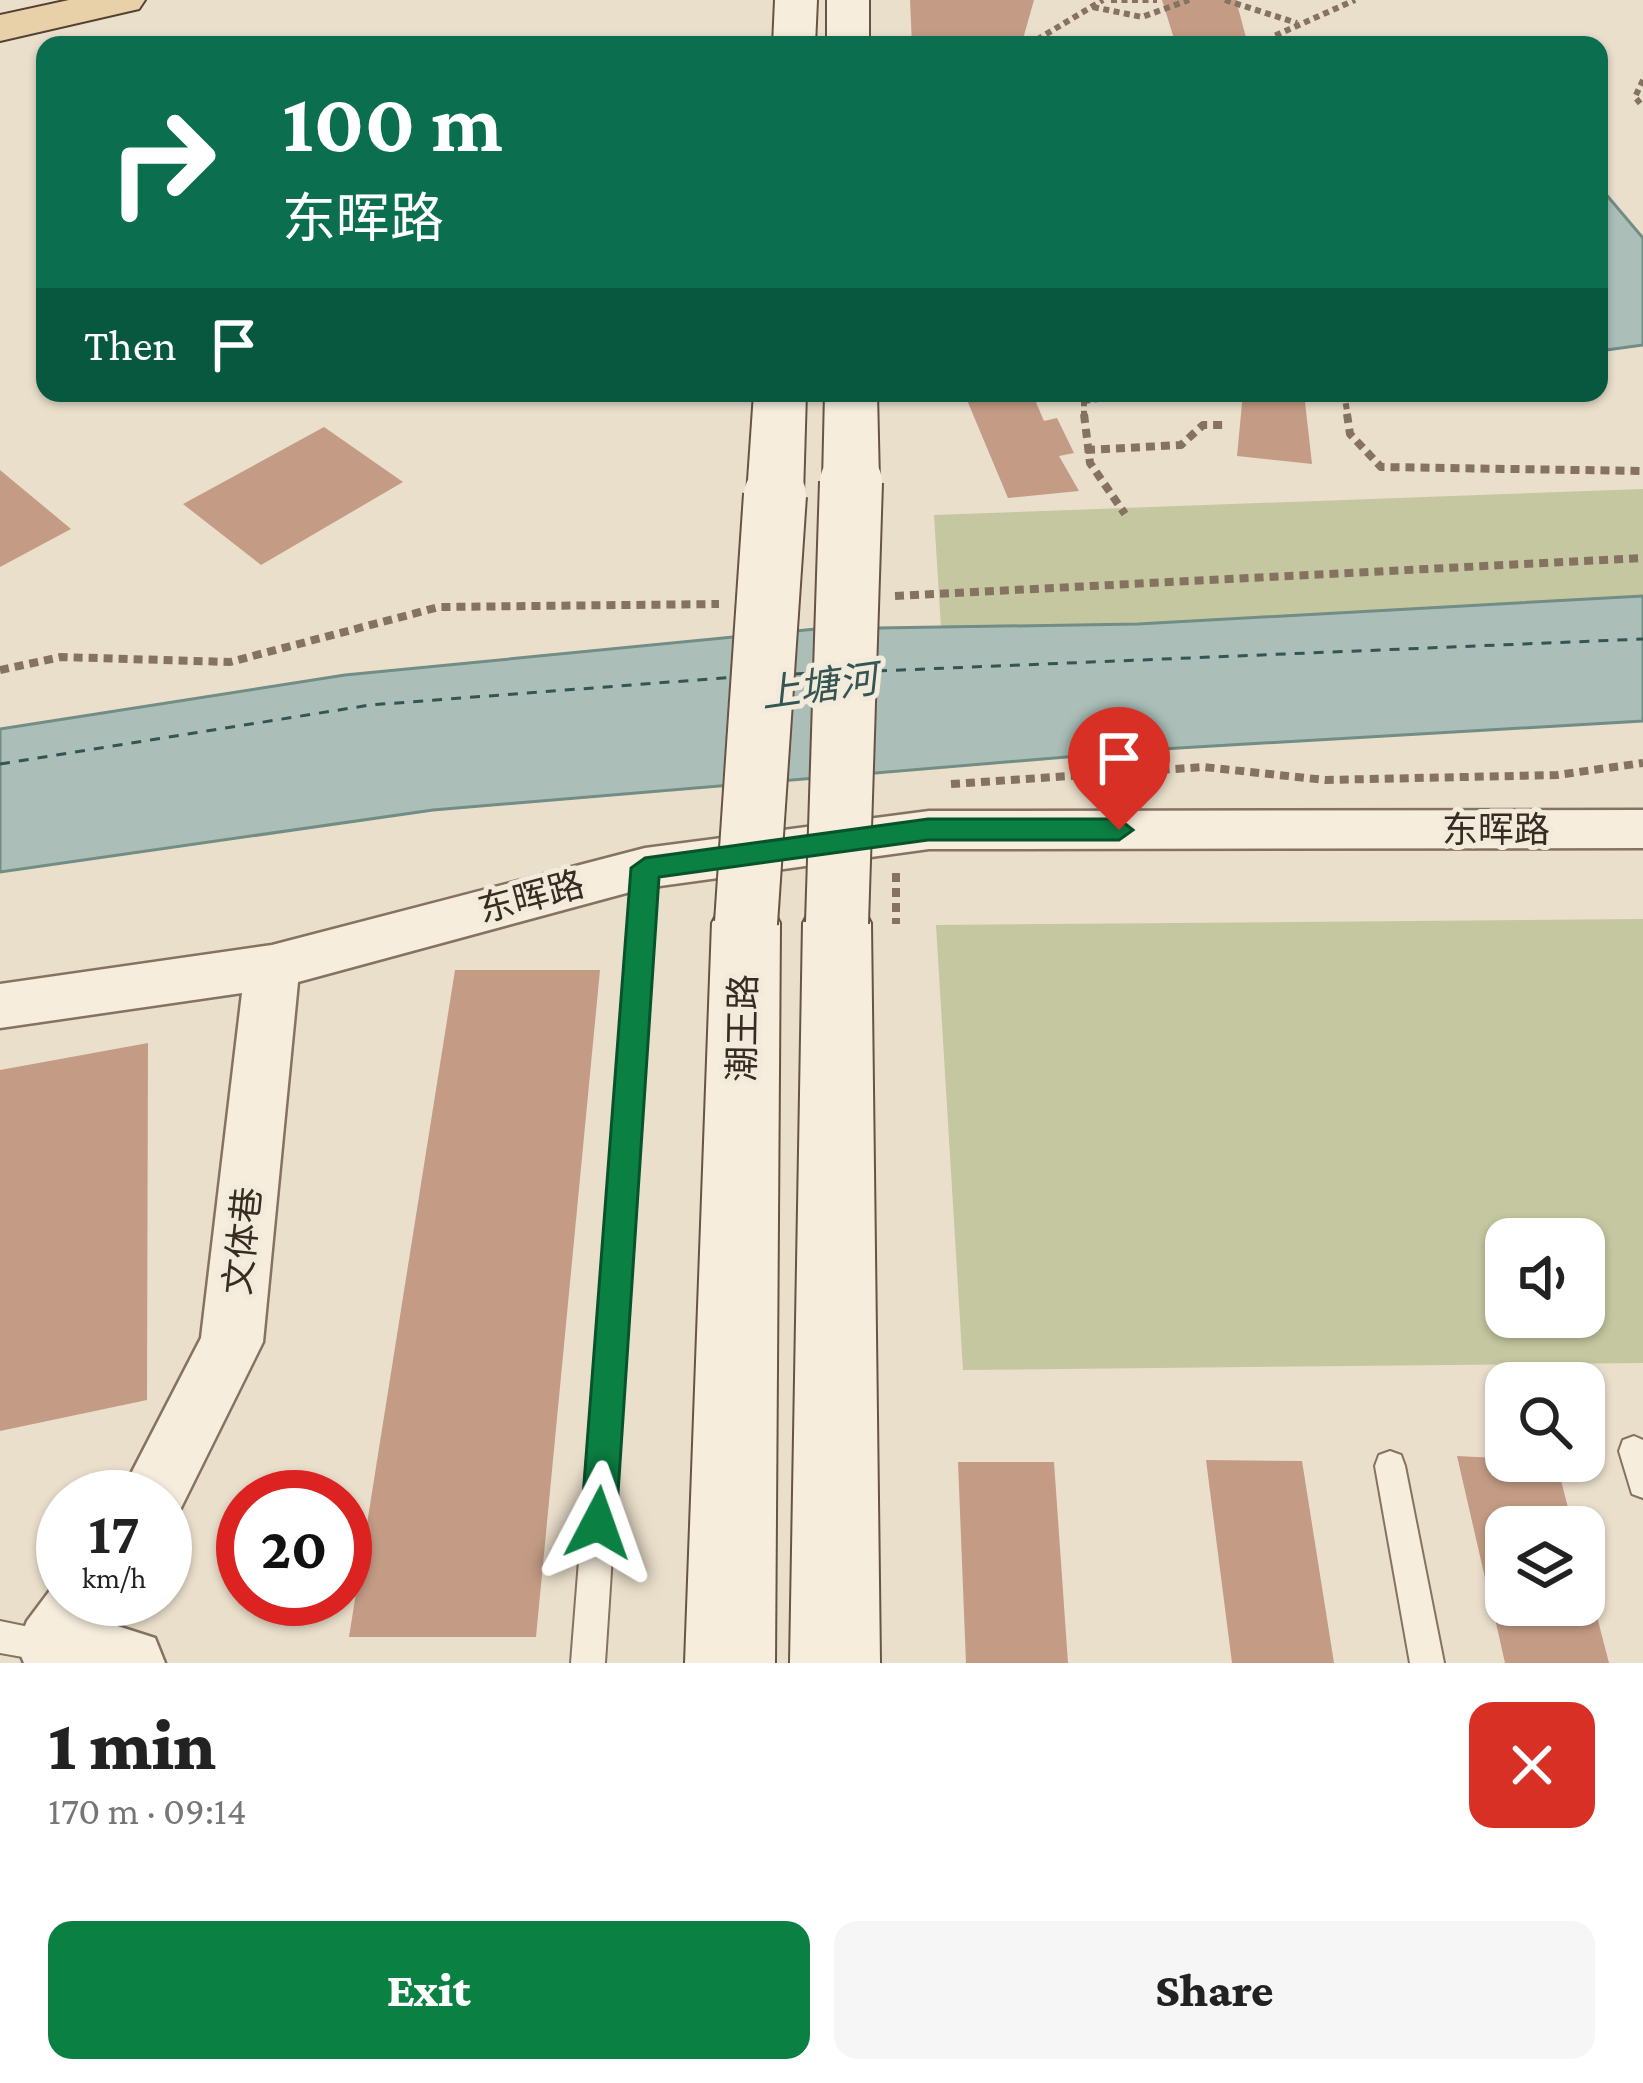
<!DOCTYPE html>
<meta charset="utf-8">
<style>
:root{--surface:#fff;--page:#f6f6f6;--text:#222;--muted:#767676;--accent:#0b8043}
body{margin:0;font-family:"Crimson Pro","Noto Sans SC",serif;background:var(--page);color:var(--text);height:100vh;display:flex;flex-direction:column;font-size:45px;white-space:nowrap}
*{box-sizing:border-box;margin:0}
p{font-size:39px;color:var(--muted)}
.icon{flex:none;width:66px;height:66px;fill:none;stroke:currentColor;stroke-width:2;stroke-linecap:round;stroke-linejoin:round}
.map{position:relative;height:1663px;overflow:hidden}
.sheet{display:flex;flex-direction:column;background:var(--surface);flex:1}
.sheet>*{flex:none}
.hud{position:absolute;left:36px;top:36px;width:1572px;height:366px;border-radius:24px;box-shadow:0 3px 9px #0004;background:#0b6e4f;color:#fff;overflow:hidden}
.fabs{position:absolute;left:1485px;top:1218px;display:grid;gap:24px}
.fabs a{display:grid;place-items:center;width:120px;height:120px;border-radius:24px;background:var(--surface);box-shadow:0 3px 9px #0004;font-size:60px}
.speed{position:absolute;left:36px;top:1470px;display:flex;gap:24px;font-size:60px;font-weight:700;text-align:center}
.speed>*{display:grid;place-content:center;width:156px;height:156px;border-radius:50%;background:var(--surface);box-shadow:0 3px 9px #0004;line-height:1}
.speed small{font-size:30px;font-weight:400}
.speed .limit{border:18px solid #d22;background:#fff;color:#111}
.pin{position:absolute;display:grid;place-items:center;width:102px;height:102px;color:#fff;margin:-123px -51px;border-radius:50% 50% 50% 0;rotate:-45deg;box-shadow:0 0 12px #0007}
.pin .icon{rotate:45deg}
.me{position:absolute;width:132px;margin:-66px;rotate:4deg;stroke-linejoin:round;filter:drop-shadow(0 0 9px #0008)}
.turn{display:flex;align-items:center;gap:42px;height:252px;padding:0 48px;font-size:54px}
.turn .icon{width:156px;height:156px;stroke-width:2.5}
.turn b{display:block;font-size:84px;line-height:102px}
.then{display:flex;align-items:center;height:114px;padding:0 48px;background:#0003;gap:24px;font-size:45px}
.round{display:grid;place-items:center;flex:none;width:126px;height:126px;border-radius:24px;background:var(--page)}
.head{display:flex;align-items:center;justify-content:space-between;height:204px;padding:0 48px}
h1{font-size:72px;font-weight:800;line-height:90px}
.action{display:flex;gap:24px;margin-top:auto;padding:24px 48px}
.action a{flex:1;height:138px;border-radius:24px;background:var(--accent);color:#fff;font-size:48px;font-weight:800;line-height:138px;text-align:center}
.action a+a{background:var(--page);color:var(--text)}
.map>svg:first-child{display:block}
.green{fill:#c5c7a0;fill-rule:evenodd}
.water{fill:#abbfb8;stroke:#728d85;stroke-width:3}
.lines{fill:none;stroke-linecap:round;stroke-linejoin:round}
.ferry{stroke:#345552;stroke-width:3;stroke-dasharray:10 9;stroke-linecap:butt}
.building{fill:#c49c85}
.service-casing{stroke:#857261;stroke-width:4}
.minor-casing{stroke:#857261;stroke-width:5}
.secondary-casing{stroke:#675444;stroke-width:4}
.primary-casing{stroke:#544134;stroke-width:4}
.path-far1{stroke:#857261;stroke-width:6;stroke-dasharray:6 4.5;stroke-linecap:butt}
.path{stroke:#857261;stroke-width:8;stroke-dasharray:9 6;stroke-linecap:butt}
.service{fill:#f6eddd;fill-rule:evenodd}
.minor{fill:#f6eddd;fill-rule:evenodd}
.secondary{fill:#f6eddd;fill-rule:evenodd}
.primary{fill:#e8d1a8;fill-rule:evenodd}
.secondary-bridge-casing{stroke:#675444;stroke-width:66;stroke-linecap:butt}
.secondary-bridge{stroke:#f6eddd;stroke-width:62}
.route{fill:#0b8043;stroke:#07532c;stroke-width:3}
.labels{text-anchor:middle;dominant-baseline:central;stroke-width:10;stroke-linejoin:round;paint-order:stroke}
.street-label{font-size:36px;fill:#382c22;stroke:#f2eada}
.water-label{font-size:39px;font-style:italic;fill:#345552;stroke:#f2eada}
</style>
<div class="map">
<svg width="1643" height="1663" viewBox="0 0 1643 1663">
<rect width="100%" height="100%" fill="#eadfcb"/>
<g class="green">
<path d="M 1643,489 L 1643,596 L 1138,624 L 941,627 L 934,515 Z"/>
<path d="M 1643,919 L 1643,1363 L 963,1370 L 936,925 ZM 1584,1239 L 1584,1317 L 1506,1317 L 1506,1239 Z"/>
</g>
<g class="water">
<path d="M 1599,186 L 1643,238 L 1643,345 L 1599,351 Z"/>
<path d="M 1643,596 L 1643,721 L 1162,749 L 433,810 L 0,872 L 0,729 L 345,675 L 816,629 L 1138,624 Z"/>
</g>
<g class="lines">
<g class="ferry">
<path d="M 877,671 L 1643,639"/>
<path d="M 794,674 L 814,673"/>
<path d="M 0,764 L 370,705 L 736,677"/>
</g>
</g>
<g class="building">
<path d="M 910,0 L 1034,0 L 1023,39 L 1009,37 L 1006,45 L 912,45 Z"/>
<path d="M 1162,0 L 1236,0 L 1248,45 L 1176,45 Z"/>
<path d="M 964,393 L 1032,393 L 1044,421 L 1057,418 L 1074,453 L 1059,456 L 1079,491 L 1008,498 Z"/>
<path d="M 1243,393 L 1304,393 L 1312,464 L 1237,456 Z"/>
<path d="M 324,427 L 403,482 L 261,565 L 183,504 Z"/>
<path d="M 0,470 L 71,529 L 0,567 Z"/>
<path d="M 455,970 L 600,970 L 536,1637 L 349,1637 Z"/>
<path d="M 148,1043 L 147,1400 L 0,1431 L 0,1070 Z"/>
<path d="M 1457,1456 L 1556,1461 L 1573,1527 L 1506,1527 L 1506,1603 L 1491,1604 Z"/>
<path d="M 1206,1460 L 1302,1461 L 1334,1663 L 1232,1663 Z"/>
<path d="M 958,1462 L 1054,1462 L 1068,1663 L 966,1663 Z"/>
<path d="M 1492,1605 L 1594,1605 L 1609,1663 L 1505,1663 Z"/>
</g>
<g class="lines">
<g class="service-casing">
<g id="service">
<path d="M 645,859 L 654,861 L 657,868 L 605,1663 L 571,1663 L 633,868 L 636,861 Z"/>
<path d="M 1634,1436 L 1643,1440 L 1643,1498 L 1632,1494 L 1619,1451 L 1623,1440 Z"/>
<path d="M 1390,1451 L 1401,1455 L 1405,1466 L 1444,1663 L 1410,1663 L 1375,1466 L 1379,1455 Z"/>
<path d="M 0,1621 L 63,1634 L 67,1646 L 63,1658 L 51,1662 L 0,1653 Z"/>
</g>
</g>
<g class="minor-casing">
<g id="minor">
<path d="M 1643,810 L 1643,848 L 929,849 L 645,888 L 298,982 L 263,1342 L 175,1520 L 165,1524 L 165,1497 L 119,1497 L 201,1338 L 242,993 L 0,1028 L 0,984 L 272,945 L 645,848 L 929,811 Z"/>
<path d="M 63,1573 L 63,1599 L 118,1599 L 108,1623 L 155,1638 L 165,1663 L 24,1663 L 17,1646 L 27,1621 Z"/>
</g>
</g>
<g class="secondary-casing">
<g id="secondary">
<path d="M 775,0 L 817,0 L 815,45 L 773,45 Z"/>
<rect x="827" y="0" width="42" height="45"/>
<path d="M 754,393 L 806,393 L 803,495 L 795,508 L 775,513 L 755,508 L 747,495 Z"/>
<path d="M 825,393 L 877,393 L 879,482 L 871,494 L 851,500 L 831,494 L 823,482 Z"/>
<path d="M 746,896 L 770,904 L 780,923 L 775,1663 L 685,1663 L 712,923 L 722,904 Z"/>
<path d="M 837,896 L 861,904 L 871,923 L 880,1663 L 790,1663 L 803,923 L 813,904 Z"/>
</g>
</g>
<g class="primary-casing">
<path id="primary" d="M 69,0 L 145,0 L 139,9 L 0,41 L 0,15 Z"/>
</g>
<g class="path-far1">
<path d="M 1111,0 L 1157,0"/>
<path d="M 1225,0 L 1297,23"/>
<path d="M 1093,7 L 1142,17 L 1189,0"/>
<path d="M 1028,45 L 1103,0"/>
<path d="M 1273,45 L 1274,36 L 1355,0"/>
<path d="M 1643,80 L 1635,97 L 1643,107"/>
<path d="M 1076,393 L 1084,401 L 1084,417"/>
<path d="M 1344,393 L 1348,417"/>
<path d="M 1084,401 L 1141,393"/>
</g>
<g class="path">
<path d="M 1084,414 L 1090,463 L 1125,514"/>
<path d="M 1347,414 L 1350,434 L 1381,467 L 1643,471"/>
<path d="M 1086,450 L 1181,445 L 1203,425 L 1223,425"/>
<path d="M 895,596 L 1643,558"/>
<path d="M 0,670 L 61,657 L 230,662 L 439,607 L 719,604"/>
<path d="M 951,784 L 1204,767 L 1325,780 L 1557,775 L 1643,763"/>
<path d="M 896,873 L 896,924"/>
</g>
<use href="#service" class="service"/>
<use href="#minor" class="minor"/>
<use href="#secondary" class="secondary"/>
<use href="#primary" class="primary"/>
<g class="secondary-bridge-casing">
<g id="secondary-bridge">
<path d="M 746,923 L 775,495"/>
<path d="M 837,923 L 851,482"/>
</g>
</g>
<use href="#secondary-bridge" class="secondary-bridge"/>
</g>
<path class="route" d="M 928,819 L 1119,819 L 1133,830 L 1119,840 L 928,840 L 659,877 L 616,1523 L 611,1535 L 598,1541 L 586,1535 L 581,1523 L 631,868 L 645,858 Z"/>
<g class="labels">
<g class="street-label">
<text x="1496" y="830">东晖路</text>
<text transform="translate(531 897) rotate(-15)">东晖路</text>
<text transform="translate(743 1028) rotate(-89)">潮王路</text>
<text transform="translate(243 1241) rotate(-84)">文体巷</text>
</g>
<g class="water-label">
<text transform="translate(819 686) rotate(-8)">上塘河</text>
</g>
</g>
</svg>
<div class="fabs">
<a><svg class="icon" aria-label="sound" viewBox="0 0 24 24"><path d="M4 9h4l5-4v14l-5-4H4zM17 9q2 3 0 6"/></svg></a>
<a><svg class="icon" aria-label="search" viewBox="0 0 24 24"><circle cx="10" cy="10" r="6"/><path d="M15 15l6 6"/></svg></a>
<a><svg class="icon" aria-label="layers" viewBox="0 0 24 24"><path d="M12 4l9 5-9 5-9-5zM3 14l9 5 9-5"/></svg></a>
</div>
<div class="speed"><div>17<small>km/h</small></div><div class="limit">20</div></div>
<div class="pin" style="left:1119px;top:830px;background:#d93025"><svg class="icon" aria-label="arrive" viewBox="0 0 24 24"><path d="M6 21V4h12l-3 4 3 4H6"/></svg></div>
<svg class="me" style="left:598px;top:1523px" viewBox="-20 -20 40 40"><path d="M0-17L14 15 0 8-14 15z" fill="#0b8043" stroke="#fff" stroke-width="4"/></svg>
<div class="hud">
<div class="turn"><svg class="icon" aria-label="right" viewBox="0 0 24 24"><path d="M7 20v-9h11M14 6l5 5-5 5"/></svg><div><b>100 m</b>东晖路</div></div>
<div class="then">Then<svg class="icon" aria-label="arrive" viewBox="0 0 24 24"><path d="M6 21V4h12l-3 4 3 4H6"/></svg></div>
</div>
</div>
<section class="sheet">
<div class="head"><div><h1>1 min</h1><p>170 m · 09:14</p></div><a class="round" style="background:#d93025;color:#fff"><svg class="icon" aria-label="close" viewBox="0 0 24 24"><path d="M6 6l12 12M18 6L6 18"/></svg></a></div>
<div class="action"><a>Exit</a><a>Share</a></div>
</section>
